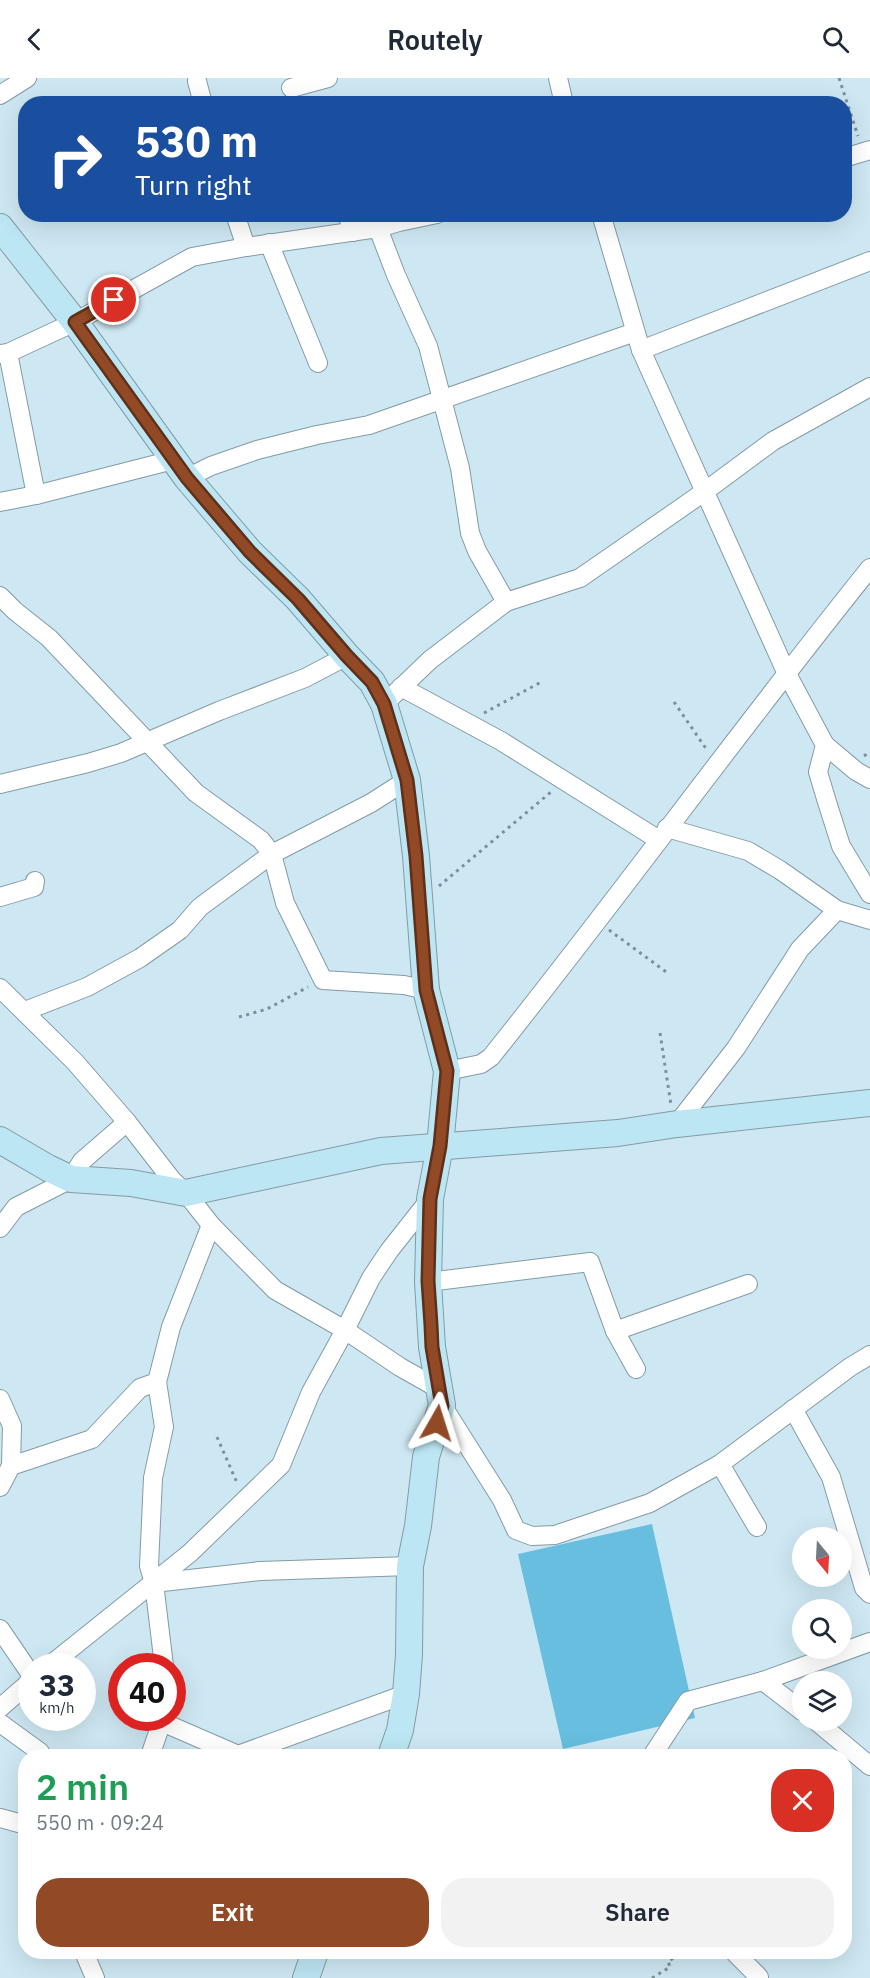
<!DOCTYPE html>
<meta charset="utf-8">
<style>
:root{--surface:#fff;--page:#f2f2f3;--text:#1f2937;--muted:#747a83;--accent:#914926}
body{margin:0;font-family:"IBM Plex Sans",sans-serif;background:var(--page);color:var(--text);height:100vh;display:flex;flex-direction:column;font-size:22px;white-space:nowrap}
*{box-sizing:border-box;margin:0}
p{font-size:20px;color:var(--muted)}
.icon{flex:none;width:33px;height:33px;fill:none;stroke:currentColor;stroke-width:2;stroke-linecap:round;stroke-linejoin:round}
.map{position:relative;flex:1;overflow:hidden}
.drawer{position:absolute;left:18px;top:1671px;width:834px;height:210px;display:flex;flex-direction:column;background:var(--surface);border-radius:24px;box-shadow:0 6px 24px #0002}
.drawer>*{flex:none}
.guide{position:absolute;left:18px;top:18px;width:834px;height:126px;border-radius:24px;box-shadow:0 6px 24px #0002;background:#1a4fa0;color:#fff;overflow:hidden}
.needle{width:39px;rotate:162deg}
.fabs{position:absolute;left:792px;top:1449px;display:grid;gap:12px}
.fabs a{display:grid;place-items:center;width:60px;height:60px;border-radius:50%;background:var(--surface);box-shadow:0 6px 24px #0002;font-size:30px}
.speed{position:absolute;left:18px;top:1575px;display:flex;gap:12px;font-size:30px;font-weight:700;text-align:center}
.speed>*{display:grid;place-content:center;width:78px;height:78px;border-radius:50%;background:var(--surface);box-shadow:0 6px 24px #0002;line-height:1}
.speed small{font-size:15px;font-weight:400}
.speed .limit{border:9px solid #d22;background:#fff;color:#111}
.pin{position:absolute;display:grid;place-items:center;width:51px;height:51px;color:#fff;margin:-26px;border:3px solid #fff;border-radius:50%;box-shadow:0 2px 6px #0007}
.me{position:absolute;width:66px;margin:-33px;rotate:6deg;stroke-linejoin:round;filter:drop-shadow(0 0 4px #0008)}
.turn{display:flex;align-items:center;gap:21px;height:126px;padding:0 18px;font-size:27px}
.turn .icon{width:78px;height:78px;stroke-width:2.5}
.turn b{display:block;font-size:42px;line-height:51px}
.round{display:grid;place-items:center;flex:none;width:63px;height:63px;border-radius:24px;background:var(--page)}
.summary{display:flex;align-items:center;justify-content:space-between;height:102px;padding:0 18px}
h1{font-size:36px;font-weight:600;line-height:45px;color:#1e9e55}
.cta{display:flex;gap:12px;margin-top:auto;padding:12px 18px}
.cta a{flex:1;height:69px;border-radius:24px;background:var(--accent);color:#fff;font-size:24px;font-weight:600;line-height:69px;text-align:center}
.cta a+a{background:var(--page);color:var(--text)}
header{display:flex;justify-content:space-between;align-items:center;height:78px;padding:0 18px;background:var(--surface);font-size:27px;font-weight:600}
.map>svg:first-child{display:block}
.green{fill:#67bedf}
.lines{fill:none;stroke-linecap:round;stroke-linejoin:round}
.street-casing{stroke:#839ba5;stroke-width:20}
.secondary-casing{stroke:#839ba5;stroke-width:28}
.path{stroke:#7d8f97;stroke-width:3;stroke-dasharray:3 4.5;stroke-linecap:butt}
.street{stroke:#fff;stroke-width:18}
.secondary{stroke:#bce6f3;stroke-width:26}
.route-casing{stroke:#5e2f19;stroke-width:15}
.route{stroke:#914926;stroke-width:10}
</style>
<header><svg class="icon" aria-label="back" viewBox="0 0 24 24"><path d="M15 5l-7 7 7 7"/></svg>Routely<svg class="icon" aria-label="search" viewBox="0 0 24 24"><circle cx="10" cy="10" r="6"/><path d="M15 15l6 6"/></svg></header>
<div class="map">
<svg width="870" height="1900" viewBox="0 0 870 1900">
<rect width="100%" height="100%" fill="#cee8f3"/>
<path class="green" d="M 652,1446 L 695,1640 L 563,1671 L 518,1476 Z"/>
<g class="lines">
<g class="street-casing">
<g id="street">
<path d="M 558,0 L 564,26"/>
<path d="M 197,3 L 203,26"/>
<path d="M 291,10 L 328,0"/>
<path d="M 0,17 L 27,0"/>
<path d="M 844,80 L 870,72"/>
<path d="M 235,136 L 246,169"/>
<path d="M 347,136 L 353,154"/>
<path d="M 601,136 L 641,272 L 786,594 L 825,667 L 818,694 L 827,724 L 841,768 L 870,816"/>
<path d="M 378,150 L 396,197 L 428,268 L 460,390 L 470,455 L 477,473 L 506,524"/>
<path d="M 269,165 L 318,285"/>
<path d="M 641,272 L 870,183"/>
<path d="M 8,275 L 36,417"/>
<path d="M 0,276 L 8,275 L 75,244 L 192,179 L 246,169 L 378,150 L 399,144 L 437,136"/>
<path d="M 187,400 L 211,388 L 257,372 L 317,357 L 369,347 L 635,254"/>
<path d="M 0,424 L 36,417 L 173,382"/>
<path d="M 0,518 L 15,533 L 49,560 L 196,715 L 261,762 L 272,776 L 285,825 L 323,902 L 404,907 L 426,912"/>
<path d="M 401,609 L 501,663 L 659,762"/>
<path d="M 384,626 L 430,582 L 506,524 L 580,500 L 704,414 L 773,363 L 870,309"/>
<path d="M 825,667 L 856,693 L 870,701"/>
<path d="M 0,706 L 88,685 L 121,675 L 219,633 L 305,600 L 347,578"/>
<path d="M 667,750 L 748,773 L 780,792 L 837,832 L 870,842"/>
<path d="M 0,819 L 34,809 L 35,803"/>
<path d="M 0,910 L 75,984 L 127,1044 L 172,1102 L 186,1115 L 211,1147 L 275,1212 L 345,1252 L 400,1289 L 439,1311"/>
<path d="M 25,933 L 87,909 L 140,880 L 180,852 L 200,829 L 272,776 L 371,725 L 407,702"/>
<path d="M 447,993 L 481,986 L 491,979 C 620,818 741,650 870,490"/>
<path d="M 677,1046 L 736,970 L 800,871 L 837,832"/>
<path d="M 0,1150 L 16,1129 L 71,1101 L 82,1083 L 127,1044"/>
<path d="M 428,1204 L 590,1184 L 615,1253 L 636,1291"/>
<path d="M 615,1253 L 748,1206"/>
<path d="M 157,1304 L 164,1349 L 153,1400 L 149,1488 L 154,1505 L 164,1588"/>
<path d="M 0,1321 L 12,1348 L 11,1388 L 0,1409"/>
<path d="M 442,1327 L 502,1422 L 516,1452 L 532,1458 L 555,1457 L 650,1425 L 720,1386 L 850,1289 L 870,1277"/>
<path d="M 793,1331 L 831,1399 L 864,1510 L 870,1516"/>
<path d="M 720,1386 L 757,1449"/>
<path d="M 11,1388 L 92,1361 L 140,1310 L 157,1304 L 171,1249 L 211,1147"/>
<path d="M 154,1505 L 260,1493 L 410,1488"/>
<path d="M 0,1551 L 32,1598"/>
<path d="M 49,1588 L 190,1475 L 281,1387 L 311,1314 L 345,1252 L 371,1200 L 389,1173 L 430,1121"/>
<path d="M 763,1603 L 802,1633"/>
<path d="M 0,1630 L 32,1602"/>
<path d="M 815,1642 L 870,1688"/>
<path d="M 162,1644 L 238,1677 L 406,1616"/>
<path d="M 0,1645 L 40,1674 L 41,1678"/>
<path d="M 150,1678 L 163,1640"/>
<path d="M 652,1678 L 688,1623 L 763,1603 L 870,1564"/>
<path d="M 0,1740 L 26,1747"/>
<path d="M 84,1874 L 95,1900"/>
<path d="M 734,1874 L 759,1899"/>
</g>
</g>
<g class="secondary-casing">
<g id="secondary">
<path d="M 0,149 L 75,244 L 187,400 L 250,474 L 298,521 L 347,578 L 372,604 L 384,626 L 407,702 L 416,778 L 426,912 L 447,993 L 440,1068 L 430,1121 L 428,1204 L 432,1269 L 442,1327 L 426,1379 L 418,1448 L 410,1488 L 409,1577 L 406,1616 L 400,1652 L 391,1678"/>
<path d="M 0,1062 L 48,1090 L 71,1101 L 131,1105 L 186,1115 L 381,1073 L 618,1055 L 677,1046 L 870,1025"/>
<path d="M 306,1900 L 315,1874"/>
</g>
</g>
<g class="path">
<path d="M 839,0 L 858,58"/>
<path d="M 674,624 L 707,672"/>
<path d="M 484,635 L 543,603"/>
<path d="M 864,678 L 870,674"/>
<path d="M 439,808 L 551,714"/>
<path d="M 609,852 L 669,896"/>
<path d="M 239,939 L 267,931 L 308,909"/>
<path d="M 660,955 L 671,1027"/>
<path d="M 217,1359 L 238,1407"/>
<path d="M 652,1900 L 670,1889 L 668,1883 L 686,1874"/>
</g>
<use href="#street" class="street"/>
<use href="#secondary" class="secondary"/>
</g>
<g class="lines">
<g class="route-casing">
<path id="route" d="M 114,222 L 75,244 L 187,400 L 250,474 L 298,521 L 347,578 L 372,604 L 384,626 L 407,702 L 416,778 L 426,912 L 447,993 L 440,1068 L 430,1121 L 428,1203 L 431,1247 L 432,1269 L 442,1328 L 437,1345"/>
</g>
<use href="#route" class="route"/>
</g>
</svg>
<div class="fabs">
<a><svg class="needle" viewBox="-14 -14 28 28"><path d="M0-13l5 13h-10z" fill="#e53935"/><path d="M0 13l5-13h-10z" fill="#747a83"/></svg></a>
<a><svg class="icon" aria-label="search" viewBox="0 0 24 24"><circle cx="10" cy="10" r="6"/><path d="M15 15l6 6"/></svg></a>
<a><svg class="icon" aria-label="layers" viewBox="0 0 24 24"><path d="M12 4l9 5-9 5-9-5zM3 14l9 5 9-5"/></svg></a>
</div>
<div class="speed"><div>33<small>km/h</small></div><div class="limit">40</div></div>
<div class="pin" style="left:114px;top:222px;background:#d93025"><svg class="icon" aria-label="arrive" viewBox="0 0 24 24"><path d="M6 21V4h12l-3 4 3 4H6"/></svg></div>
<svg class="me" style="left:437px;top:1345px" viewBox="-20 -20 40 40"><path d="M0-17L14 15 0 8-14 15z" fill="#914926" stroke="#fff" stroke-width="4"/></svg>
<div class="guide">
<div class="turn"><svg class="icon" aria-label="right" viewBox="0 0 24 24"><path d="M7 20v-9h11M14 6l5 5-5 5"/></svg><div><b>530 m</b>Turn right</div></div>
</div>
<section class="drawer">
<div class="summary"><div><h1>2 min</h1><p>550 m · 09:24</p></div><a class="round" style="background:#d93025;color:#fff"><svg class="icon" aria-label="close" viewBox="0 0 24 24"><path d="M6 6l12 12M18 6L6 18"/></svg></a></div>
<div class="cta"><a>Exit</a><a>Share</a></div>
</section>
</div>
